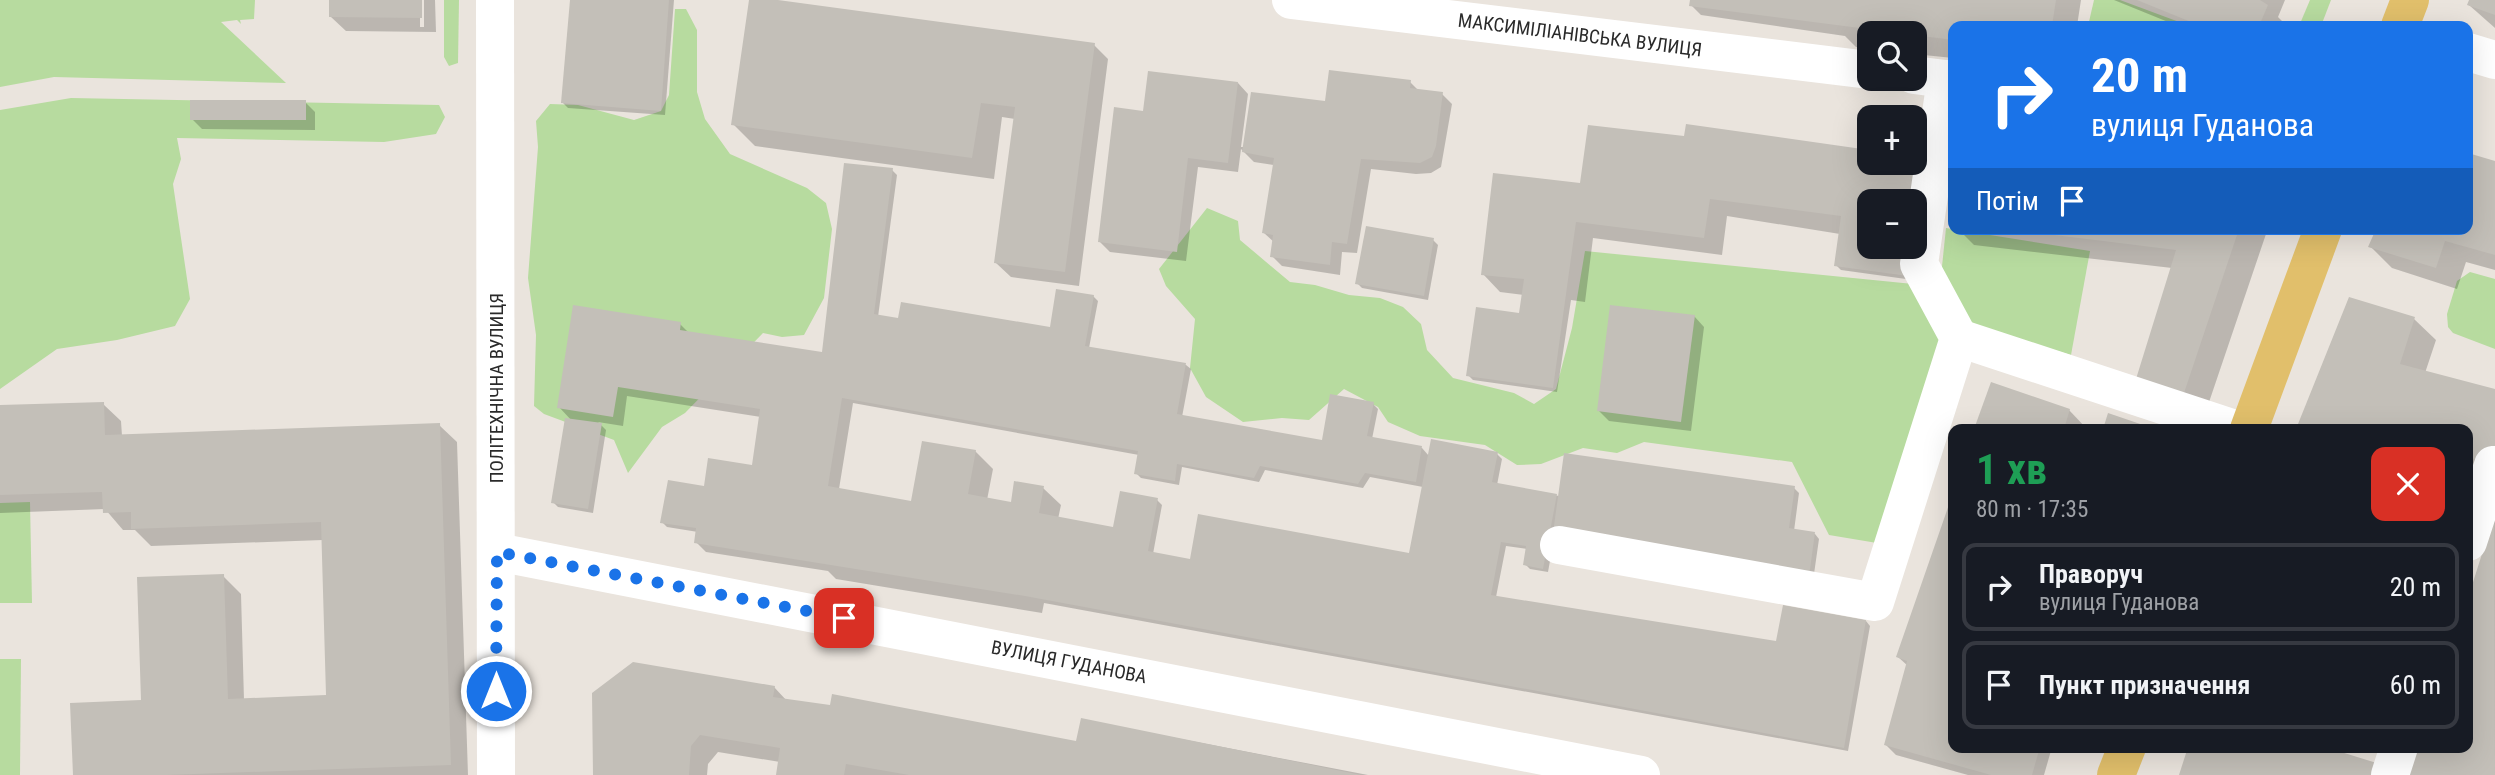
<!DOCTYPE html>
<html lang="uk">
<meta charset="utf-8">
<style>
:root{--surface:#171b24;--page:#20242c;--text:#f1f3f6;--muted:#9ea1a6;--line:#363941}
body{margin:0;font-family:"Roboto Condensed",sans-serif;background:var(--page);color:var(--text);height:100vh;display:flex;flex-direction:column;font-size:26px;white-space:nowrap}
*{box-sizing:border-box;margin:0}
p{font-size:23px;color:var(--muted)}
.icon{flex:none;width:38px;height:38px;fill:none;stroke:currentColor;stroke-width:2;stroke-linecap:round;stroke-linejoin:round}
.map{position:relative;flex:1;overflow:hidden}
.side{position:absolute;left:1948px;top:424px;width:525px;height:329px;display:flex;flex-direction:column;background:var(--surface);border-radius:14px;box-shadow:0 7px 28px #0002}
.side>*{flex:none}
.guide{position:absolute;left:1948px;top:21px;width:525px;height:214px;border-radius:14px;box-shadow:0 7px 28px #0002;background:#1a73e8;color:#fff;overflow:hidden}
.tools{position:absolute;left:1857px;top:21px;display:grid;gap:14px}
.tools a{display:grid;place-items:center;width:70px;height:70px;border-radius:14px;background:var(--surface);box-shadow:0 7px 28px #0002;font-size:35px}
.pin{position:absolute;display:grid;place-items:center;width:60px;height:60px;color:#fff;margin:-30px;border-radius:14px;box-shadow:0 4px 10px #0006}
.me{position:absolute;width:77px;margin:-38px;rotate:0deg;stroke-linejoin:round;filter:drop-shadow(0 0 5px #0008)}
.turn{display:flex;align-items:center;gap:24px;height:147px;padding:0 28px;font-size:32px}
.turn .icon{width:91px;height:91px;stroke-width:2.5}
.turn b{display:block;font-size:49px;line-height:60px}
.then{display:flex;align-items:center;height:66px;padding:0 28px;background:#0003;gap:14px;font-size:26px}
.round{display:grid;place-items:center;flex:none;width:74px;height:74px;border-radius:14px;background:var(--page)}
.overview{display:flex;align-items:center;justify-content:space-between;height:119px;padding:0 28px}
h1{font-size:42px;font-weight:700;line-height:52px;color:#1e9e55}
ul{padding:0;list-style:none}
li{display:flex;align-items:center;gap:21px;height:88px;margin:0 14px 10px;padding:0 14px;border:4px solid var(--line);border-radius:14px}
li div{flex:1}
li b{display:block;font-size:26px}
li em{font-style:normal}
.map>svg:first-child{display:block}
.green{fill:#b7db9f}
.shadow{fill:#0003;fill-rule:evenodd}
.building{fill:#c3bfb8}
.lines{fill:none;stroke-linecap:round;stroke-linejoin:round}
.minor{stroke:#fff;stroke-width:38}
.major{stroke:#e1bf6b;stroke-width:38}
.route{stroke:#1a73e8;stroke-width:12;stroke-dasharray:0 21.6}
.labels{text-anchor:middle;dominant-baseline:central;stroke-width:6;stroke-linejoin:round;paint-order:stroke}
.street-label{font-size:19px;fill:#2a2a2a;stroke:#fff}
</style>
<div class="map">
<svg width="2495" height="775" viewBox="0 0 2495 775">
<rect width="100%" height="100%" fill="#eae4dd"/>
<g class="green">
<path d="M 0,0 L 255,0 L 254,19 L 240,20 L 241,24 L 237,20 L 221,22 L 286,83 L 54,77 L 0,87 Z"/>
<path d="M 444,0 L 459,0 L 458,63 L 449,66 L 444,57 Z"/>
<path d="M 2094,0 L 2120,0 L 2190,26 L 2088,26 Z"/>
<path d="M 2310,0 L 2331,0 L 2321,26 L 2299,26 Z"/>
<path d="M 675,9 L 686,9 L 697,30 L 697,92 L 705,119 L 730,154 L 807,188 L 826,203 L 832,229 L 824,298 L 804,335 L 782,337 L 763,333 L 685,413 L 662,427 L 628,473 L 614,440 L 544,414 L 534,406 L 536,335 L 528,278 L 538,147 L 536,121 L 550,104 L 578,105 L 634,120 L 661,111 L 669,95 Z"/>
<path d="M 71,98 L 439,105 L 445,117 L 436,134 L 384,142 L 177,138 L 181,159 L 173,184 L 190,299 L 175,326 L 117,340 L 57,349 L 0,389 L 0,110 Z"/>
<path d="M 1207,208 L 1238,221 L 1240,240 L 1290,282 L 1315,285 L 1349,295 L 1380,298 L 1403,307 L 1421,324 L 1427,350 L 1453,378 L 1514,393 L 1534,404 L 1556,389 L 1572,328 L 1585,251 L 1923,285 L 1947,326 L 1877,543 L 1829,535 L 1792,462 L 1644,442 L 1617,453 L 1583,448 L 1541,464 L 1517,465 L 1485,445 L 1420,436 L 1388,422 L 1378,407 L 1344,389 L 1309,420 L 1282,418 L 1243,422 L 1206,397 L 1190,368 L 1195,319 L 1166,286 L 1159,269 Z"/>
<path d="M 1946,228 L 2090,251 L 2071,355 L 1966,324 L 1941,276 Z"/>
<path d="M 2470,272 L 2495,279 L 2495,349 L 2453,333 L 2448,327 L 2447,314 L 2457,281 Z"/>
<path d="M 30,502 L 32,603 L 0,603 L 0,503 Z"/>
<path d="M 0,659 L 21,659 L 20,775 L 0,775 Z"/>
</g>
<g class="shadow">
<path d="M 331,0 L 420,0 L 420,27 L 424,27 L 424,0 L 435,0 L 436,32 L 346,31 L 331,17 Z"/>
<path d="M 572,0 L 674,0 L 665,115 L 568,108 L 563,103 Z"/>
<path d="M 751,0 L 1094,45 L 1108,59 L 1079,286 L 1011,277 L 996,263 L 1015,119 L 1002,117 L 994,179 L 755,146 L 733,124 Z"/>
<path d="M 1692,0 L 2081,0 L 2077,26 L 1953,26 L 1953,58 L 1914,54 L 1914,33 L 1869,33 L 1869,49 L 1856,47 L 1845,36 L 1701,15 L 1691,5 Z"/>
<path d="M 2114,0 L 2285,0 L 2278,17 L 2285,24 L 2178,26 Z"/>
<path d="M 2471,0 L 2495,0 L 2495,28 L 2469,5 Z"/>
<path d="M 1410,82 L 1418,90 L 1442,94 L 1452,104 L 1441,167 L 1431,173 L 1416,174 L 1371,169 L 1357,253 L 1342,252 L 1340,275 L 1282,266 L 1272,256 L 1274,242 L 1264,233 L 1274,165 L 1254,162 L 1241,149 L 1238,172 L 1198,167 L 1186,261 L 1110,252 L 1100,242 L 1145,113 L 1238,83 L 1248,94 L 1241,147 L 1245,147 L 1327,103 Z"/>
<path d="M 305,102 L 315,112 L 315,130 L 202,129 L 192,119 Z"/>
<path d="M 1688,126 L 1869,152 L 1869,163 L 1914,163 L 1914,158 L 1923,159 L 1928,164 L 1913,280 L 1841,270 L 1836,265 L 1840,234 L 1727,216 L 1722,255 L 1593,238 L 1585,302 L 1571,300 L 1557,392 L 1473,380 L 1468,375 L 1477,309 L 1521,315 L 1524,295 L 1500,292 L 1483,274 L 1494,175 L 1582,185 L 1590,127 L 1686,138 ZM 1869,201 L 1914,201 L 1914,247 L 1869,247 Z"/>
<path d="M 2468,155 L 2495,163 L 2495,270 L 2466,262 L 2457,289 L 2392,268 L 2370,246 L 2468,229 Z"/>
<path d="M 892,170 L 897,175 L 878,317 L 1051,329 L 1093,296 L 1098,301 L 1089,348 L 1186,365 L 1191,369 L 1182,417 L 1323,442 L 1373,404 L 1378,409 L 1372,439 L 1422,448 L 1429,456 L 1497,454 L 1502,459 L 1497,485 L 1559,496 L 1794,488 L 1799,493 L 1794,531 L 1815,534 L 1819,539 L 1813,581 L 1555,533 L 1548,572 L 1530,569 L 1525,564 L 1527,549 L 1506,546 L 1496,597 L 1778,643 L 1866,621 L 1870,626 L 1848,751 L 1044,603 L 1042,613 L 836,579 L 828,571 L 706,552 L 696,542 L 698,532 L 667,527 L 662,522 L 705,488 L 753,467 L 761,417 L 627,396 L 623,426 L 598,422 L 606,430 L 593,513 L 558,507 L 553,502 L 572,421 L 559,407 L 680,324 L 690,334 L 827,355 ZM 853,403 L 1139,455 L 1136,473 L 1141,478 L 1179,485 L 1182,467 L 1259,482 L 1265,470 L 1363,488 L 1370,477 L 1423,487 L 1410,555 L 1192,561 L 1153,554 L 1162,505 L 1157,500 L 1114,529 L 1058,519 L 1061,505 L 1043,488 L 1012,504 L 987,500 L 993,469 L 975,451 L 912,503 L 839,489 Z"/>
<path d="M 1958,229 L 2264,229 L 2266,234 L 2205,414 L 2159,400 L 2172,268 L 1974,245 Z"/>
<path d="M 1433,240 L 1438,245 L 1428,300 L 1362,288 L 1357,283 Z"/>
<path d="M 1694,316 L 1704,327 L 1691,431 L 1609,421 L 1599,411 Z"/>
<path d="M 2414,319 L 2436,340 L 2425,373 L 2495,391 L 2495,478 L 2468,470 L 2468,429 L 2298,429 Z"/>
<path d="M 103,404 L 121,421 L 122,436 L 439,425 L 457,442 L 468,775 L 74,775 L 143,701 L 223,576 L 241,594 L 244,700 L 328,697 L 323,540 L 151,546 L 135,530 L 123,530 L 105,509 L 0,513 L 0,407 Z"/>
<path d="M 2069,410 L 2087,429 L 1976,429 Z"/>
<path d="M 1953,496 L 1953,747 L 2052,747 L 2044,775 L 1968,775 L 1896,755 L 1886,745 L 1908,666 L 1898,657 Z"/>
<path d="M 2495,519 L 2495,775 L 2468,747 L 2468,600 Z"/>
<path d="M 774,687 L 787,701 L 1077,743 L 1082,720 L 1368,775 L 778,775 L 780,762 L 718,752 L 708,764 L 707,775 L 595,775 Z"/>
</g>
<g class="building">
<path d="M 329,0 L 422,0 L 422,18 L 329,17 Z"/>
<path d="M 570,0 L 669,0 L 661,111 L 561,103 Z"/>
<path d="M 749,0 L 778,0 L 1095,43 L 1065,272 L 994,263 L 1015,107 L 981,103 L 972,158 L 731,125 Z"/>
<path d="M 1690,0 L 2056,0 L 2052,26 L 1953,26 L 1953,40 L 1689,6 Z"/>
<path d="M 2137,0 L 2260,0 L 2268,5 L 2259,26 L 2201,26 Z"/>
<path d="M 2469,0 L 2495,0 L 2495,15 L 2467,5 Z"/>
<path d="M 1329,70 L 1411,80 L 1410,88 L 1443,92 L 1436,146 L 1432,157 L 1420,163 L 1361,159 L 1347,244 L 1332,242 L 1330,265 L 1270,257 L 1273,235 L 1262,233 L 1274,158 L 1242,152 L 1251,92 L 1325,101 Z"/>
<path d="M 1148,71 L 1238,82 L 1228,163 L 1188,158 L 1177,252 L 1098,242 L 1114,107 L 1143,111 Z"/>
<rect x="190" y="100" width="116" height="20"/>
<path d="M 1686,124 L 1869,150 L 1869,163 L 1914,163 L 1914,156 L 1924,158 L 1914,201 L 1869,201 L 1869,247 L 1912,247 L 1908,276 L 1834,266 L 1841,216 L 1710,199 L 1704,238 L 1576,222 L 1553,388 L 1466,376 L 1476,307 L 1519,313 L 1524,279 L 1481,275 L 1493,173 L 1580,183 L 1588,125 L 1684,136 Z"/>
<path d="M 2468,153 L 2495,161 L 2495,255 L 2445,241 L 2436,268 L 2368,247 L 2376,229 L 2468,229 Z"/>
<path d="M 844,163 L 893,168 L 874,314 L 898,318 L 901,302 L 1050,327 L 1056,289 L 1094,295 L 1085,346 L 1186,363 L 1177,414 L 1322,440 L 1330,394 L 1374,402 L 1367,436 L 1422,446 L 1416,482 L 1365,473 L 1358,484 L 1260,466 L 1254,478 L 1177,464 L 1175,481 L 1134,474 L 1138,451 L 842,398 L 828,486 L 911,501 L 922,441 L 976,450 L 968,494 L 1011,502 L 1014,481 L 1044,486 L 1039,513 L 1113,527 L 1120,491 L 1158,498 L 1148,551 L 1190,559 L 1198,514 L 1409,553 L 1431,439 L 1498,452 L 1492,482 L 1557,494 L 1543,569 L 1523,565 L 1526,546 L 1501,542 L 1491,595 L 1776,641 L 1783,605 L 1866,620 L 1844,748 L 1025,596 L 694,543 L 696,528 L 660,523 L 668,480 L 704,486 L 708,458 L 752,465 L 760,409 L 618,387 L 613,417 L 557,408 L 573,305 L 681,322 L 680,330 L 822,352 Z"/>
<path d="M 1366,226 L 1434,238 L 1424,296 L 1355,284 Z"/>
<path d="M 2006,229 L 2239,229 L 2184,393 L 2136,379 L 2176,250 Z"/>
<path d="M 2349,297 L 2415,317 L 2400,364 L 2495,389 L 2495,466 L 2468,457 L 2468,429 L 2296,429 Z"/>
<path d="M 1610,305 L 1695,315 L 1681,422 L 1597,411 Z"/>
<path d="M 1991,382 L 2070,409 L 2064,429 L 1974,429 Z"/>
<path d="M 104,402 L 105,435 L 440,423 L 451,765 L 167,775 L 73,775 L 70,703 L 141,700 L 137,577 L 224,574 L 228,699 L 326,695 L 321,522 L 131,529 L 131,512 L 103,513 L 102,492 L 0,495 L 0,405 Z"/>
<path d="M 2108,413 L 2152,428 L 2152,429 L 2103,429 Z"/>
<path d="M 565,418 L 602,423 L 588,509 L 551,503 Z"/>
<path d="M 1564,453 L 1795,486 L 1789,528 L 1815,532 L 1809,577 L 1553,533 Z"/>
<path d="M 1953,493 L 1953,747 L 2040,747 L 2032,775 L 1991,775 L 1884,745 L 1907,661 L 1896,657 Z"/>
<path d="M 2494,516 L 2495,775 L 2406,775 L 2415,747 L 2468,747 L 2468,598 Z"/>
<path d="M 633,662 L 775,686 L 773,697 L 830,705 L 832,694 L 1076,741 L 1081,718 L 1361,775 L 909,775 L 846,764 L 844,775 L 776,775 L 780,748 L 700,735 L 691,746 L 689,775 L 593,775 L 592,693 Z"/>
<path d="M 2188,747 L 2325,747 L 2383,765 L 2380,775 L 2179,775 Z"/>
</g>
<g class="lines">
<g class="minor">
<path d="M 495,0 L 496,775"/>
<path d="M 1291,0 L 1869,70"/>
<path d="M 2468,52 L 2495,60"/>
<path d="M 1914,75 L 1953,80"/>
<path d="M 1959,338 L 2235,429"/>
<path d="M 2468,542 L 2493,465"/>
<path d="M 1559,545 L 1875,602 L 1959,338 L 1919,264 L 1946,79"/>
<path d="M 497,552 L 1641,775"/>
<path d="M 2390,775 L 2399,747"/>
</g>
<g class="major">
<path d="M 2400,26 L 2410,0"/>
<path d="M 2249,429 L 2323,229"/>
<path d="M 2116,775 L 2127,747"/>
</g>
</g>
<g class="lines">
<path class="route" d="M 496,691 L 497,552 L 844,618"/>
</g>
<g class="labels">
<g class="street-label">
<text transform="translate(1580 35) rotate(7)">МАКСИМІЛІАНІВСЬКА ВУЛИЦЯ</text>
<text transform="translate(496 388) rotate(-90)">ПОЛІТЕХНІЧНА ВУЛИЦЯ</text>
<text transform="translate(1069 662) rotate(11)">ВУЛИЦЯ ГУДАНОВА</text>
</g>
</g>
</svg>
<div class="tools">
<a><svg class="icon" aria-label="search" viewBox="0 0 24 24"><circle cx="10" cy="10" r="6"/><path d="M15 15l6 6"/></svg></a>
<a>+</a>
<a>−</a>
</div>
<div class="pin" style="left:844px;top:618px;background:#d93025"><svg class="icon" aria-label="arrive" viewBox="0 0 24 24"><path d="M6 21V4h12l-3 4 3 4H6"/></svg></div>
<svg class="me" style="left:496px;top:691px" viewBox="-20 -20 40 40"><circle r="17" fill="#1a73e8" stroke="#fff" stroke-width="3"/><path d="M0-11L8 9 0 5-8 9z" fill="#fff"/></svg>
<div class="guide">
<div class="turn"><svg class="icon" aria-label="right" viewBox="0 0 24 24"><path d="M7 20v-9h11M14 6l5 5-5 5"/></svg><div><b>20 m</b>вулиця Гуданова</div></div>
<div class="then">Потім<svg class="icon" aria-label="arrive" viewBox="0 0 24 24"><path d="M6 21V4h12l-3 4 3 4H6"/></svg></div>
</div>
<section class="side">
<div class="overview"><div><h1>1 хв</h1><p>80 m · 17:35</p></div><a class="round" style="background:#d93025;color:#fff"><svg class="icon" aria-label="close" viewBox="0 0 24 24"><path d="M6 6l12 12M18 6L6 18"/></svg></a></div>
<ul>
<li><svg class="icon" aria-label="right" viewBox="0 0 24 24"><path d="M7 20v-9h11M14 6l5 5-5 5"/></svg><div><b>Праворуч</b><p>вулиця Гуданова</p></div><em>20 m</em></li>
<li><svg class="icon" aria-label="arrive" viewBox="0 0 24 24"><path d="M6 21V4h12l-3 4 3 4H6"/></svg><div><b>Пункт призначення</b></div><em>60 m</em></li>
</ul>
</section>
</div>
